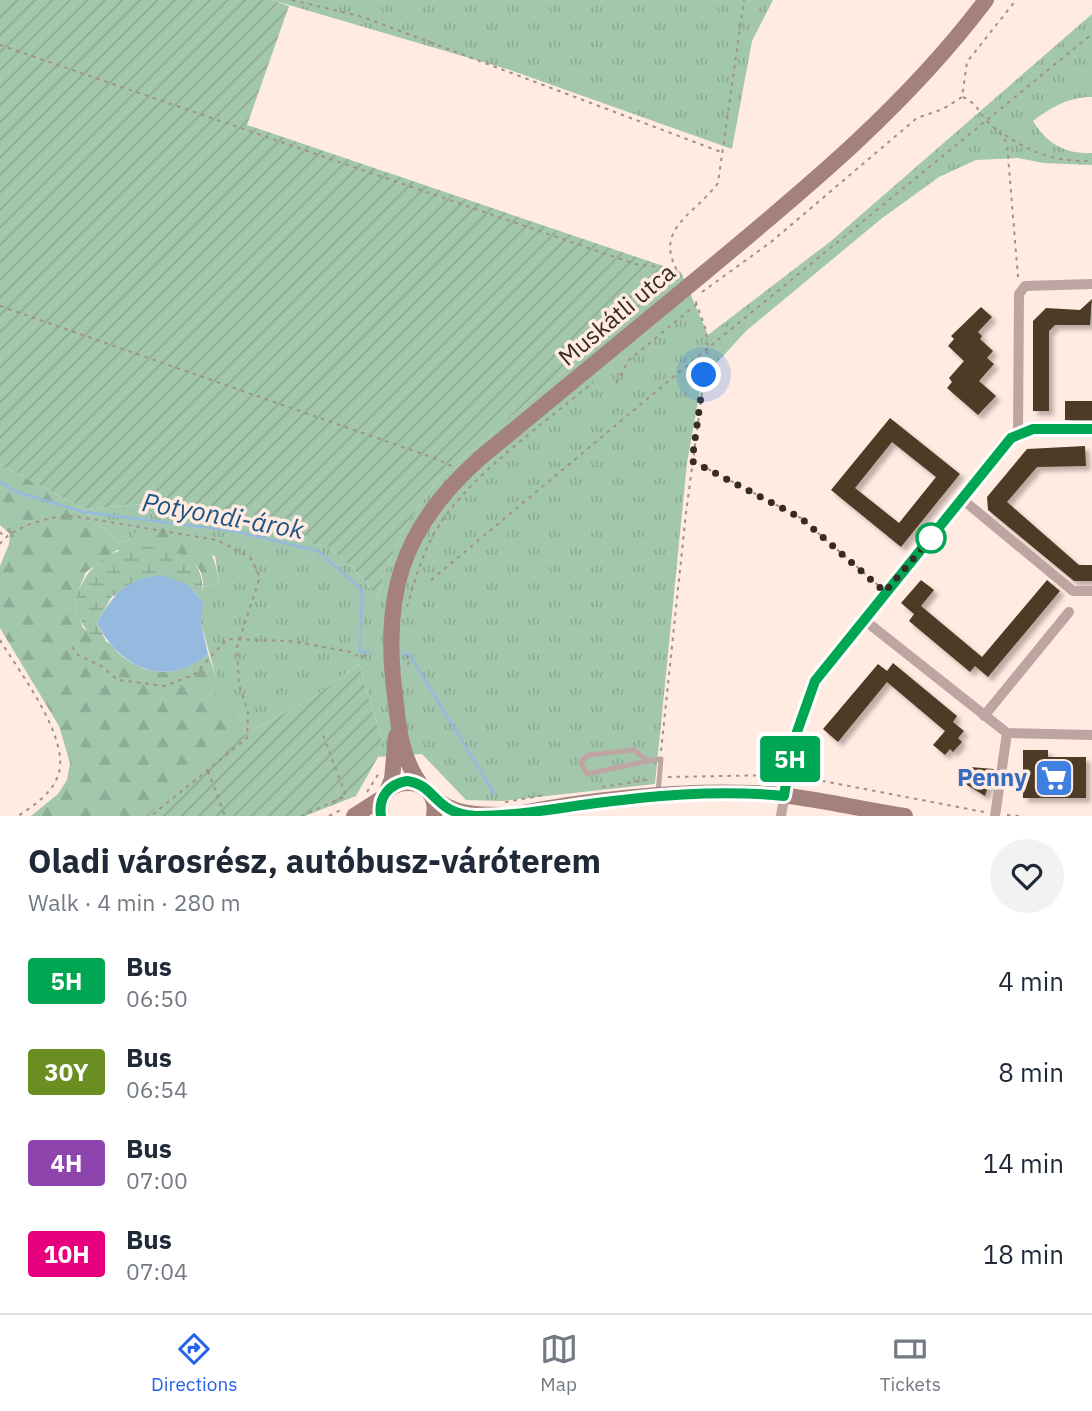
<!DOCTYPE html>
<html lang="en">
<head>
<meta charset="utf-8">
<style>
	:root { --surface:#fff; --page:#f2f2f3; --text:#1f2937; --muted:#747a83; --line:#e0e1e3; --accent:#2563eb }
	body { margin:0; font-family:"IBM Plex Sans",sans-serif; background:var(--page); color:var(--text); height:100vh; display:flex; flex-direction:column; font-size:26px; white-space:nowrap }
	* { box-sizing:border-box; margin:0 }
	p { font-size:23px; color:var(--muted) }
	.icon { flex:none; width:38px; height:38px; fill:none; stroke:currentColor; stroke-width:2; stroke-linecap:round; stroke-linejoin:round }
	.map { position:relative; height:816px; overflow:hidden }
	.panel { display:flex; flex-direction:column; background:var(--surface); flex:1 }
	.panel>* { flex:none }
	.badge { padding:0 14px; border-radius:5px; font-size:24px; line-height:46px }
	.you { position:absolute; width:35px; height:35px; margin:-18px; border:5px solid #fff; border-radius:50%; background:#1a73e8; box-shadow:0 0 0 10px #1a73e833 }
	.map>.badge { position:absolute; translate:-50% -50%; box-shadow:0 0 0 4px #fff }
	.round { display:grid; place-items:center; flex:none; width:74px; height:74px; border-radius:37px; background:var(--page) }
	.headline { display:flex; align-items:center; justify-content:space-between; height:119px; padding:0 28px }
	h1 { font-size:33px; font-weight:700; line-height:52px }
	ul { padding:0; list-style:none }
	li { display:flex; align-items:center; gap:21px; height:91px; padding:0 28px }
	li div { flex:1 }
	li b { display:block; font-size:26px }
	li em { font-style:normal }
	li .badge { min-width:77px; font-weight:700; text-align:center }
	.tabs { display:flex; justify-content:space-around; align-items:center; height:98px; border-top:2px solid var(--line); background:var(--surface); font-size:19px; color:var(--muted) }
	.tabs a { display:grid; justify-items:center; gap:4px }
	.tabs .selected { color:var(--accent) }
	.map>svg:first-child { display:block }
</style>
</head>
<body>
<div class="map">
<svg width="1092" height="816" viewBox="0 0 1092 816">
	<defs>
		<pattern id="grass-tufts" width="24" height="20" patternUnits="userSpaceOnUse" patternTransform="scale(1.75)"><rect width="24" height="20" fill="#a3c7ad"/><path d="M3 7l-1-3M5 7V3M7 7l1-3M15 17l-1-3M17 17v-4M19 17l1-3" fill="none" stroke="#8dab95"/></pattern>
		<pattern id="forest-firs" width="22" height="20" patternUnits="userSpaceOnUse" patternTransform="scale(1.75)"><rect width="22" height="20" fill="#a3c7ad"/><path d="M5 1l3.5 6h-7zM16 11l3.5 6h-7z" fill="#8dab95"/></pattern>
		<pattern id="wetland-marsh" width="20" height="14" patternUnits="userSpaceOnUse" patternTransform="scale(1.75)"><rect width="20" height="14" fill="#a3c7ad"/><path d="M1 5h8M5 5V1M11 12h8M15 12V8" fill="none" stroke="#8dab95"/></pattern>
		<pattern id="garden-furrows" width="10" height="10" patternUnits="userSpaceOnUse" patternTransform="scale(1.75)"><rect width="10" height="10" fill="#a3c7ad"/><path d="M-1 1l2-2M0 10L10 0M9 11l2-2" fill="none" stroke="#8dab95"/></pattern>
		<filter id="shadow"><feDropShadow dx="4.5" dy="4.5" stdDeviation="2" flood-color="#0004"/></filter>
	</defs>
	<rect width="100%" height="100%" fill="#ffebe1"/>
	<!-- grass -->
	<g fill="url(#grass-tufts)">
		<path d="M 272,0 L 773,0 L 752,41 L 732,149 L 510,70 Z"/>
		<path d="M 1092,14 L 1092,97 C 1068,97 1052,107 1033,121 C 1047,144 1065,154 1092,153 L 1092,165 L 1043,163 L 1018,158 L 976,160 L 939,177 L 881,219 L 746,331 L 702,379 L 687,463 L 655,784 L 502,801 L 466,800 L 422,754 L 378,757 L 382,741 L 359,664 L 312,698 L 245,734 L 244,720 L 216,693 L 216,677 L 201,623 L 203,587 L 219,582 L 215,556 L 131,539 L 118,543 L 84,509 L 144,504 L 175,514 L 267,526 L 287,537 L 329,548 L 354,569 L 378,598 L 386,568 L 405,527 L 438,479 L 681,272 L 708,335 L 831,241 Z"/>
	</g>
	<!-- forest -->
	<path fill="url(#forest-firs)" d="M 0,464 L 84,509 L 118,543 L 131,539 L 143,522 C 188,531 212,530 219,582 L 203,587 C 206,545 147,553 117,550 L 86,572 L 74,601 L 83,628 C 91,633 99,637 107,642 C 113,645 117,653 123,657 C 151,679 183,675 208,654 L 216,677 L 216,693 L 244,720 L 245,734 L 235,745 L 145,816 L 31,816 L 58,794 L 67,780 L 70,763 L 59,726 L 0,628 L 0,566 L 9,544 L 10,534 L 0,525 Z"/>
	<!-- wetland -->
	<path fill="url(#wetland-marsh)" d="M 137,544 C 181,555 205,549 203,602 L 188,585 L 112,596 L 97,623 L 106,641 C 84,636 80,620 74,601 C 89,565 100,556 137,544 Z"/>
	<!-- garden -->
	<g fill="url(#garden-furrows)">
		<path d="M 0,0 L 272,0 L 289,6 L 247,125 L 681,272 L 438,479 L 405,527 L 386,568 L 378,598 L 354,569 L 329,548 L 287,537 L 267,526 L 175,514 L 144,504 L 84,509 L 0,464 Z"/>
		<path d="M 359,664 L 382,741 L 378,757 L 356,796 L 305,816 L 145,816 L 245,734 L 312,698 Z"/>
	</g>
	<!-- water -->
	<path fill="#96badf" d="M 162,575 L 188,585 L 203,602 L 201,623 L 208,654 C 166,689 120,669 97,623 C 114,593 126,579 162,575 Z"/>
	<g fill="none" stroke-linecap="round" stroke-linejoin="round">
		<!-- stream -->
		<g stroke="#96badf" stroke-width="2.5">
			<path d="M 0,482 L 17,492 L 84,512 L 234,531 L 318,551 L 362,590 L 360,652 L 368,652"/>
			<path d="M 403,654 L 409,654 L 494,793"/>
		</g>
	</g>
	<!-- building -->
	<g fill="#4e3b27" fill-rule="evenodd" filter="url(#shadow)">
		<path d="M 1092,299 L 1090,325 L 1055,325 L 1049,331 L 1049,411 L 1033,411 L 1033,321 L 1046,308 L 1080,310 Z"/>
		<path d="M 981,307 L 992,317 L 978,332 L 982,336 L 980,339 L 993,351 L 987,358 L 994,364 L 979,381 L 996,396 L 978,415 L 947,388 L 952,382 L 949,378 L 964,361 L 948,346 L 954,339 L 951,336 Z"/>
		<rect x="1065" y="401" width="27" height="19"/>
		<path d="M 890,418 L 960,474 L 901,547 L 831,490 ZM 892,442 L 936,477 L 899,523 L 855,488 Z"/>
		<path d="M 1085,446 L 1086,466 L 1037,467 L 1007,502 L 1079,565 L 1092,565 L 1092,581 L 1074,581 L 988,510 L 987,497 L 1027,449 Z"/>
		<path d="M 921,580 L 934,590 L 921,606 L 982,657 L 1047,580 L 1060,591 L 988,677 L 975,666 L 970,672 L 909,621 L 914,614 L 901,603 Z"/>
		<path d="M 893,663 L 957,716 L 953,722 L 964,731 L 958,738 L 962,742 L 953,752 L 950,749 L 945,755 L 933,745 L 945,731 L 887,682 L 838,742 L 823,729 L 878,664 L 887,671 Z"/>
		<path d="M 1023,750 L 1048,750 L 1048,757 L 1086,757 L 1086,798 L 1023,798 Z"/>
		<path d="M 970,767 L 994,769 L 992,785 L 989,784 L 985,796 L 967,785 L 964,778 Z"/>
	</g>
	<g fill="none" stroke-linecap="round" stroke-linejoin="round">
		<!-- path -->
		<g stroke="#a29189" stroke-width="2" stroke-dasharray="3.5 5" stroke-linecap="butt">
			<path d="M 292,0 L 363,17 L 721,152"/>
			<path d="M 0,45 L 635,264 L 675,269"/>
			<path d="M 963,97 C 978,104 978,112 988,122 C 996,131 1002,132 1007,144 L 1018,277"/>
			<path d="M 1005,135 C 1033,154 1058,162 1092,161"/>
			<path d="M 681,277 C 650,229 693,217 718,183 L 744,0"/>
			<path d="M 702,292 L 771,242 L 917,118 L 943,109 L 962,97 L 967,62 L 1016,0"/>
			<path d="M 0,306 L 434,458 L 454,467"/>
			<path d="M 616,383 L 629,360 L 697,304"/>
			<path d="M 693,461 L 801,518 L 879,586"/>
			<path d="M 0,532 L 4,537"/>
			<path d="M 0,544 C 11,527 52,515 73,516 L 217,540 L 250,557 L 260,577 L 237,647 L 239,684 L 248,713 L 247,738 L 151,816"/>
			<path d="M 431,580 L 708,348 L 1092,34"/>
			<path d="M 407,607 C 414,583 421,558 433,536 C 461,481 544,424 593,382"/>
			<path d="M 0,640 C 19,672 74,742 57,778 C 50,795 33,806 18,816"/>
			<path d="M 72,647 L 78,655 L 101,666 L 118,680 L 165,686 L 195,674 L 227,639 L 290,641 L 351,652 L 361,658 L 368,653"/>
			<path d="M 406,655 L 410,661 L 406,667"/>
			<path d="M 661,751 L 686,513 L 708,348 L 706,330 L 694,297"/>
			<path d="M 208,771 L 225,816"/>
			<path d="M 797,776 L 984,812"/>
			<path d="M 668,777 L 778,775"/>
			<path d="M 602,787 L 652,779"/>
			<path d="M 367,792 L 379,773"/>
			<path d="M 505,802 L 545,795"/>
			<path d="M 1007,815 L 1020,816"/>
			<path d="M 301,816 L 346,796 L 323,735"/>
			<path d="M 329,816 L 343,809"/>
		</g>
		<!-- lane -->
		<path stroke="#bea5a1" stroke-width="5" d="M 648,761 L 587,774 L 581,762 L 588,755 L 634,750 L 648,761 L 661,759 L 658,793"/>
		<!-- street -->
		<g stroke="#bea5a1" stroke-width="10">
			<path d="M 1018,433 L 1019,294 L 1025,286 L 1092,284"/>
			<path d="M 962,499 L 1073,591 L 1092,591"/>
			<path d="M 863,619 L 1007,733 L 1092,735"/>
			<path d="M 984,716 L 1069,612"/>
			<path d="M 781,816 C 791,760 796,708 830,660 L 1011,438 L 1033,429 L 1092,429"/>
			<path d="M 995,816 L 1007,733"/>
		</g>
		<!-- secondary -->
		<g stroke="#a4817b" stroke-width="16">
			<path d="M 421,785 C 403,761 399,733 396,704 C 381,598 399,530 480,458 C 556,395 632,332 709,269 C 809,186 907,105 986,0"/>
			<path d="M 387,791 L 392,779 L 396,736"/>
			<path d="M 432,796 C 452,816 481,815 510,815"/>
			<path d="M 354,816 L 382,798"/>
			<path d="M 381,816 C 374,772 442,772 434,816"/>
			<path d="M 508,816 C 579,800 679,790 752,793 C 803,795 854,808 905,816"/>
		</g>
	</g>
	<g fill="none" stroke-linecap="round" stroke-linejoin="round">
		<!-- line casing -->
		<g stroke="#fff" stroke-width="16">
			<path id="line" d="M 381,816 C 378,797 389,784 407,781 C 437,785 433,814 476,816 C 511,816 547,810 582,805 C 649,796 716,789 784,796 L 792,746 L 815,681 L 1011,438 L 1033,429 L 1092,429"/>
		</g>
		<!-- line -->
		<use href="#line" stroke="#00a651" stroke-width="10"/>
		<!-- walk -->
		<path stroke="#372b25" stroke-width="7" stroke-dasharray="0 12.6" d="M 704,375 L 692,461 L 801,518 L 885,592 L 931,538"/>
	</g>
	<!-- icons -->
	<defs>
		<g id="supermarket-square" transform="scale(2.0125)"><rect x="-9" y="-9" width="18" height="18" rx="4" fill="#3f7fe0" stroke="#ffebe1"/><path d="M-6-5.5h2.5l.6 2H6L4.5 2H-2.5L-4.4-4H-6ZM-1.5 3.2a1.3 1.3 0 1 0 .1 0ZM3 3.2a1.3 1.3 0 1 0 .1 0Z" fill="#fff"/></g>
	</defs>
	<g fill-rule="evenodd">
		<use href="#supermarket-square" x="1054" y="778"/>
	</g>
	<!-- markers -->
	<circle fill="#fff" stroke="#00a651" stroke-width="3.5" cx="931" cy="538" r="14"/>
	<g text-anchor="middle" stroke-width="7" stroke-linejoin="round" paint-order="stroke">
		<!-- street labels -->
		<g font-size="24" fill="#372b25" stroke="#ffebe1">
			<text transform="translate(617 315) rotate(-40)" y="8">Muskátli utca</text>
		</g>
		<!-- shop labels -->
		<g font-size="24" font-weight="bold" fill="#366cbe" stroke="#ffebe1" text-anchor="end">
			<text x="1027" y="786">Penny</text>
		</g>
		<!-- water labels -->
		<g font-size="26" font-style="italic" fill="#1f5383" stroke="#ffebe1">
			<text transform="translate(223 516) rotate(10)" y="9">Potyondi-árok</text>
		</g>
	</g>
</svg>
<div class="you" style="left:704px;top:375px"></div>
<b class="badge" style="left:790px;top:759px;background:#00a651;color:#fff">5H</b>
</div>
<section class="panel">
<div class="headline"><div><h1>Oladi városrész, autóbusz-váróterem</h1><p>Walk · 4 min · 280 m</p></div><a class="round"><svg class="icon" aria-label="heart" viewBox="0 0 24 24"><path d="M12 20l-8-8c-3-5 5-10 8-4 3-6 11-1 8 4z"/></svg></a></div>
<ul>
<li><span class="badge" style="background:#00a651;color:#fff">5H</span><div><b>Bus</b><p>06:50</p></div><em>4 min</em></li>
<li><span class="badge" style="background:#6b8e23;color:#fff">30Y</span><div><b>Bus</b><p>06:54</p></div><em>8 min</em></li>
<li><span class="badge" style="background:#8e44ad;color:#fff">4H</span><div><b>Bus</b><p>07:00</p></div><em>14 min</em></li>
<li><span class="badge" style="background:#e6007e;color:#fff">10H</span><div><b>Bus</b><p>07:04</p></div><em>18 min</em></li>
</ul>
</section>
<nav class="tabs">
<a class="selected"><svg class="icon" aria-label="directions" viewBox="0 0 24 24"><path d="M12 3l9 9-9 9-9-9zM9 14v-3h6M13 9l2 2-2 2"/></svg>Directions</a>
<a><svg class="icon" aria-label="map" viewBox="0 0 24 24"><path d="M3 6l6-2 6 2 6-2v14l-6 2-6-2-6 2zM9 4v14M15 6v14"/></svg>Map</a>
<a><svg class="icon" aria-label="tickets" viewBox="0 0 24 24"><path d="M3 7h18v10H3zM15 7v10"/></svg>Tickets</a>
</nav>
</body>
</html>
